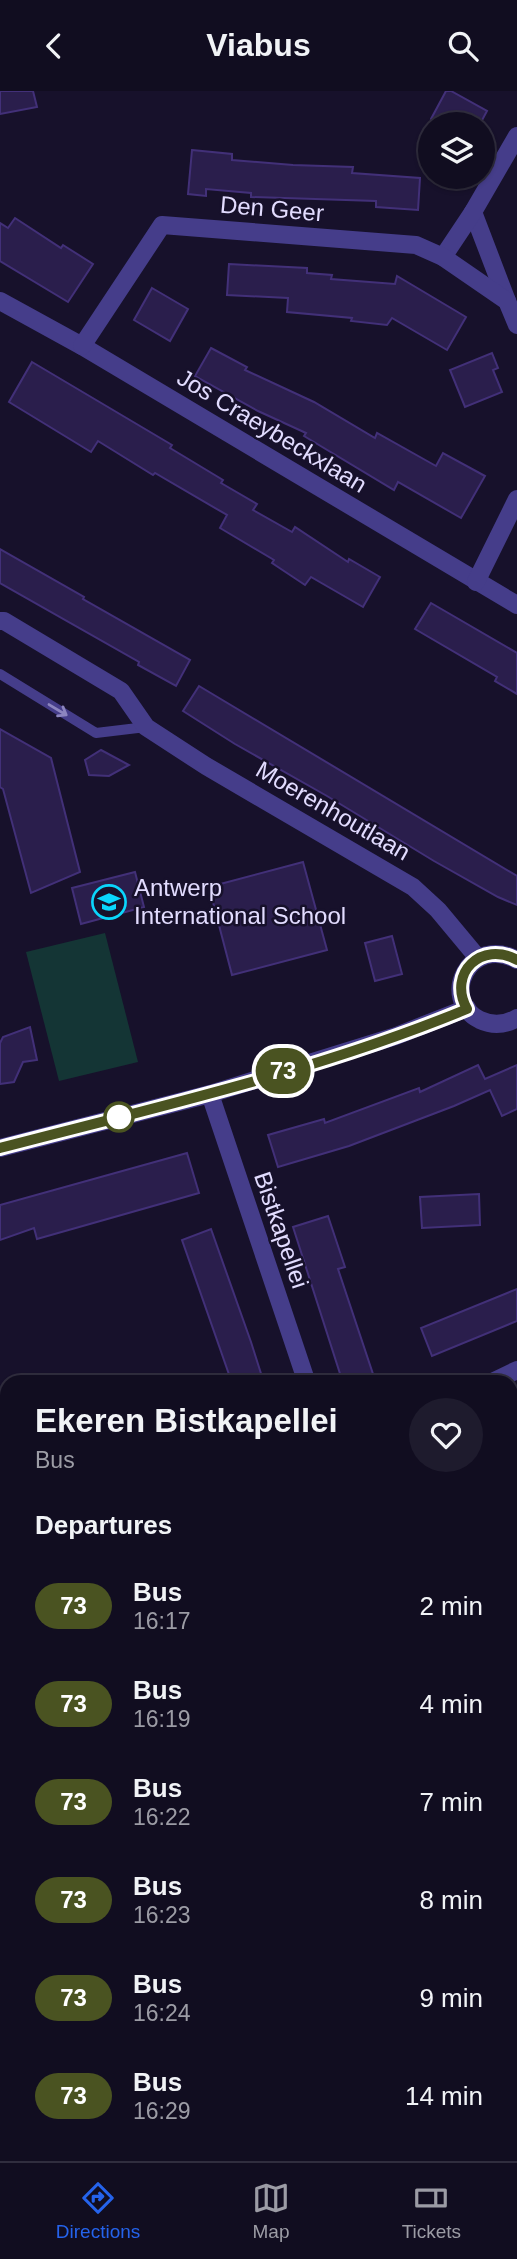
<!DOCTYPE html>
<html lang="en">
<head>
<meta charset="utf-8">
<style>
	:root { --surface:#110d20; --page:#1e1b2d; --text:#f1f3f6; --muted:#9c9ca5; --line:#302d3e; --accent:#2563eb }
	body { margin:0; font-family:Arial,sans-serif; background:var(--page); color:var(--text); height:100vh; display:flex; flex-direction:column; font-size:26px; white-space:nowrap }
	* { box-sizing:border-box; margin:0 }
	p { font-size:23px; color:var(--muted) }
	.icon { flex:none; width:38px; height:38px; fill:none; stroke:currentColor; stroke-width:2; stroke-linecap:round; stroke-linejoin:round }
	.map { position:relative; flex:1; overflow:hidden }
	.drawer { position:absolute; left:0px; top:1284px; width:518px; height:786px; display:flex; flex-direction:column; background:var(--surface); border-radius:21px 21px 0 0; box-shadow:0 2px 5px #0004,0 0 0 2px var(--line) }
	.drawer>* { flex:none }
	.badge { padding:0 14px; border-radius:23px; font-size:24px; line-height:46px }
	.fabs { position:absolute; left:418px; top:21px; display:grid; gap:14px }
	.fabs a { display:grid; place-items:center; width:77px; height:77px; border-radius:50%; background:var(--surface); box-shadow:0 2px 5px #0004,0 0 0 2px var(--line); font-size:35px }
	.map>.badge { position:absolute; translate:-50% -50%; box-shadow:0 0 0 4px #fff }
	h2 { padding:0 35px; font-size:26px; line-height:63px }
	.round { display:grid; place-items:center; flex:none; width:74px; height:74px; border-radius:37px; background:var(--page) }
	.overview { display:flex; align-items:center; justify-content:space-between; height:119px; padding:0 35px }
	h1 { font-size:33px; font-weight:700; line-height:52px }
	ul { padding:0; list-style:none }
	li { display:flex; align-items:center; gap:21px; height:98px; padding:0 35px }
	li div { flex:1 }
	li b { display:block; font-size:26px }
	li em { font-style:normal }
	li .badge { min-width:77px; font-weight:700; text-align:center }
	header { display:flex; justify-content:space-between; align-items:center; height:91px; padding:0 35px; background:var(--surface); font-size:32px; font-weight:700 }
	.dock { display:flex; justify-content:space-around; align-items:center; height:98px; border-top:2px solid var(--line); background:var(--surface); font-size:19px; color:var(--muted) }
	.dock a { display:grid; justify-items:center; gap:4px }
	.dock .current { color:var(--accent) }
	.map>svg:first-child { display:block }
</style>
</head>
<body>
<header><svg class="icon" aria-label="back" viewBox="0 0 24 24"><path d="M15 5l-7 7 7 7"/></svg>Viabus<svg class="icon" aria-label="search" viewBox="0 0 24 24"><circle cx="10" cy="10" r="6"/><path d="M15 15l6 6"/></svg></header>
<div class="map">
<svg width="517" height="2070" viewBox="0 0 517 2070">
	<rect width="100%" height="100%" fill="#17112b"/>
	<!-- green -->
	<path fill="#143535" d="M 105,842 L 138,971 L 59,990 L 26,861 Z"/>
	<!-- building -->
	<g fill="#2a1e4c" stroke="#423078" stroke-width="2">
		<path d="M 0,0 L 33,0 L 37,16 L 0,23 Z"/>
		<path d="M 446,0 L 451,0 L 487,20 L 480,33 L 439,33 L 431,28 Z"/>
		<path d="M 192,59 L 232,63 L 232,69 L 293,74 L 353,76 L 352,82 L 420,87 L 418,119 L 376,116 L 376,110 L 251,106 L 251,102 L 206,98 L 206,105 L 188,103 Z"/>
		<path d="M 15,127 L 61,157 L 63,154 L 93,173 L 68,211 L 0,170 L 0,132 L 8,137 Z"/>
		<path d="M 229,173 L 307,177 L 307,182 L 332,184 L 331,188 L 395,193 L 397,185 L 466,226 L 447,259 L 392,227 L 387,234 L 351,230 L 352,227 L 287,221 L 288,207 L 227,204 Z"/>
		<path d="M 152,197 L 188,218 L 170,250 L 134,229 Z"/>
		<path d="M 211,257 L 247,276 L 245,279 L 314,311 L 375,347 L 377,342 L 436,375 L 443,362 L 485,385 L 461,427 L 398,391 L 394,399 L 304,345 L 306,342 L 258,320 L 195,285 Z"/>
		<path d="M 492,262 L 498,277 L 493,279 L 502,301 L 465,316 L 450,279 Z"/>
		<path d="M 32,271 L 172,354 L 170,357 L 223,389 L 221,392 L 257,413 L 253,419 L 292,441 L 295,436 L 348,471 L 349,468 L 380,486 L 363,516 L 311,486 L 305,494 L 272,472 L 274,469 L 220,437 L 227,424 L 155,382 L 153,384 L 98,350 L 91,361 L 9,311 Z"/>
		<path d="M 0,458 L 84,506 L 83,508 L 190,569 L 176,595 L 138,574 L 139,571 L 0,492 Z"/>
		<path d="M 431,512 L 517,562 L 517,603 L 495,590 L 497,586 L 415,538 Z"/>
		<path d="M 199,595 L 517,785 L 517,814 L 498,806 L 434,770 L 327,705 L 235,653 L 183,620 Z"/>
		<path d="M 0,638 L 51,667 L 80,781 L 31,802 L 3,698 L 0,696 Z"/>
		<path d="M 101,659 L 129,674 L 109,685 L 89,684 L 85,669 Z"/>
		<path d="M 303,771 L 327,859 L 232,884 L 209,796 Z"/>
		<path d="M 135,781 L 144,816 L 81,833 L 72,797 Z"/>
		<path d="M 392,845 L 402,883 L 375,890 L 365,852 Z"/>
		<path d="M 30,936 L 37,969 L 23,971 L 14,991 L 0,993 L 0,952 L 3,946 Z"/>
		<path d="M 478,974 L 485,988 L 517,974 L 517,1018 L 502,1025 L 490,999 L 454,1015 L 349,1055 L 278,1076 L 268,1044 L 324,1028 L 325,1032 L 419,997 L 420,1001 Z"/>
		<path d="M 187,1062 L 199,1102 L 37,1148 L 34,1137 L 0,1149 L 0,1114 Z"/>
		<path d="M 479,1103 L 480,1134 L 422,1137 L 420,1106 Z"/>
		<path d="M 328,1125 L 345,1176 L 338,1178 L 376,1292 L 343,1292 L 293,1136 Z"/>
		<path d="M 211,1138 L 251,1251 L 264,1292 L 232,1292 L 182,1149 Z"/>
		<path d="M 517,1198 L 517,1230 L 432,1265 L 421,1237 Z"/>
	</g>
	<g fill="none" stroke-linecap="round" stroke-linejoin="round">
		<!-- service -->
		<path stroke="#453d8a" stroke-width="10" d="M 0,583 L 96,642 L 146,636"/>
		<!-- minor -->
		<g stroke="#453d8a" stroke-width="18">
			<path d="M 473,121 L 507,210"/>
			<path d="M 443,166 L 473,121 L 517,45"/>
			<path d="M 0,210 L 82,255 L 517,514"/>
			<path d="M 82,255 L 162,134 L 416,154 L 443,166 L 507,210 L 517,234"/>
			<path d="M 476,491 L 517,408"/>
			<path d="M 0,530 L 4,530 L 121,600 L 146,636 L 206,675 L 413,796 L 438,819 L 478,867"/>
			<path d="M 210,1003 L 307,1292"/>
			<path d="M 490,1292 L 517,1279"/>
			<path d="M 0,1505 L 7,1502"/>
			<path d="M 511,1624 L 517,1626"/>
			<path d="M 511,1879 L 517,1862"/>
			<path d="M 0,1963 L 7,1982"/>
			<path d="M 25,2063 L 26,2070"/>
			<path d="M 442,2070 L 444,2063"/>
		</g>
		<!-- tertiary -->
		<g stroke="#453d8a" stroke-width="18">
			<path d="M 517,869 C 470,843 438,908 480,929 C 493,935 505,934 517,927"/>
			<path d="M 0,1057 L 210,1003 L 396,945 L 467,917"/>
		</g>
	</g>
	<!-- one-way arrows -->
	<defs><path id="oneway-shaft" d="M-6 0H5M1.5-3L5.5 0L1.5 3" fill="none" stroke-width="1.6" stroke-linecap="round" stroke-linejoin="round" transform="scale(1.75)"/></defs>
	<use stroke="#8c85bf" href="#oneway-shaft" transform="translate(58 619) rotate(31)"/>
	<g fill="none" stroke-linecap="round" stroke-linejoin="round">
		<!-- line casing -->
		<g stroke="#fff" stroke-width="16">
			<path id="line" d="M 0,1057 C 157,1016 317,980 467,918 C 447,882 482,849 517,869"/>
		</g>
		<!-- line -->
		<use href="#line" stroke="#4a5321" stroke-width="10"/>
	</g>
	<!-- icons -->
	<defs>
		<g id="school-ring" transform="scale(1.75)"><circle r="9.5" fill="#17112b" stroke="#0ad6fc" stroke-width="1.5"/><path d="M0-5L7-2L0 1L-7-2ZM-4 1L0 2.5L4 1V4Q0 6-4 4Z" fill="#0ad6fc"/></g>
	</defs>
	<g fill-rule="evenodd">
		<use href="#school-ring" x="109" y="811"/>
	</g>
	<!-- markers -->
	<circle fill="#fff" stroke="#4a5321" stroke-width="3.5" cx="119" cy="1026" r="14"/>
	<g text-anchor="middle" stroke-width="5" stroke-linejoin="round" paint-order="stroke">
		<!-- street labels -->
		<g font-size="24" fill="#e2dcff" stroke="#17112b">
			<text transform="translate(272 118) rotate(5)" y="8">Den Geer</text>
			<text transform="translate(272 340) rotate(31)" y="8">Jos Craeybeckxlaan</text>
			<text transform="translate(333 720) rotate(30)" y="8">Moerenhoutlaan</text>
			<text transform="translate(281 1139) rotate(71)" y="8">Bistkapellei</text>
		</g>
		<!-- poi labels -->
		<g font-size="24" fill="#e2dcff" stroke="#17112b" text-anchor="start">
			<text x="134" y="805">Antwerp<tspan x="134" dy="28">International School</tspan></text>
		</g>
	</g>
</svg>
<div class="fabs">
<a><svg class="icon" aria-label="layers" viewBox="0 0 24 24"><path d="M12 4l9 5-9 5-9-5zM3 14l9 5 9-5"/></svg></a>
</div>
<b class="badge" style="left:283px;top:980px;background:#4a5321;color:#fff">73</b>
<section class="drawer">
<div class="overview"><div><h1>Ekeren Bistkapellei</h1><p>Bus</p></div><a class="round"><svg class="icon" aria-label="heart" viewBox="0 0 24 24"><path d="M12 20l-8-8c-3-5 5-10 8-4 3-6 11-1 8 4z"/></svg></a></div>
<h2>Departures</h2>
<ul>
<li><span class="badge" style="background:#4a5321;color:#fff">73</span><div><b>Bus</b><p>16:17</p></div><em>2 min</em></li>
<li><span class="badge" style="background:#4a5321;color:#fff">73</span><div><b>Bus</b><p>16:19</p></div><em>4 min</em></li>
<li><span class="badge" style="background:#4a5321;color:#fff">73</span><div><b>Bus</b><p>16:22</p></div><em>7 min</em></li>
<li><span class="badge" style="background:#4a5321;color:#fff">73</span><div><b>Bus</b><p>16:23</p></div><em>8 min</em></li>
<li><span class="badge" style="background:#4a5321;color:#fff">73</span><div><b>Bus</b><p>16:24</p></div><em>9 min</em></li>
<li><span class="badge" style="background:#4a5321;color:#fff">73</span><div><b>Bus</b><p>16:29</p></div><em>14 min</em></li>
</ul>
</section>
</div>
<nav class="dock">
<a class="current"><svg class="icon" aria-label="directions" viewBox="0 0 24 24"><path d="M12 3l9 9-9 9-9-9zM9 14v-3h6M13 9l2 2-2 2"/></svg>Directions</a>
<a><svg class="icon" aria-label="map" viewBox="0 0 24 24"><path d="M3 6l6-2 6 2 6-2v14l-6 2-6-2-6 2zM9 4v14M15 6v14"/></svg>Map</a>
<a><svg class="icon" aria-label="tickets" viewBox="0 0 24 24"><path d="M3 7h18v10H3zM15 7v10"/></svg>Tickets</a>
</nav>
</body>
</html>
